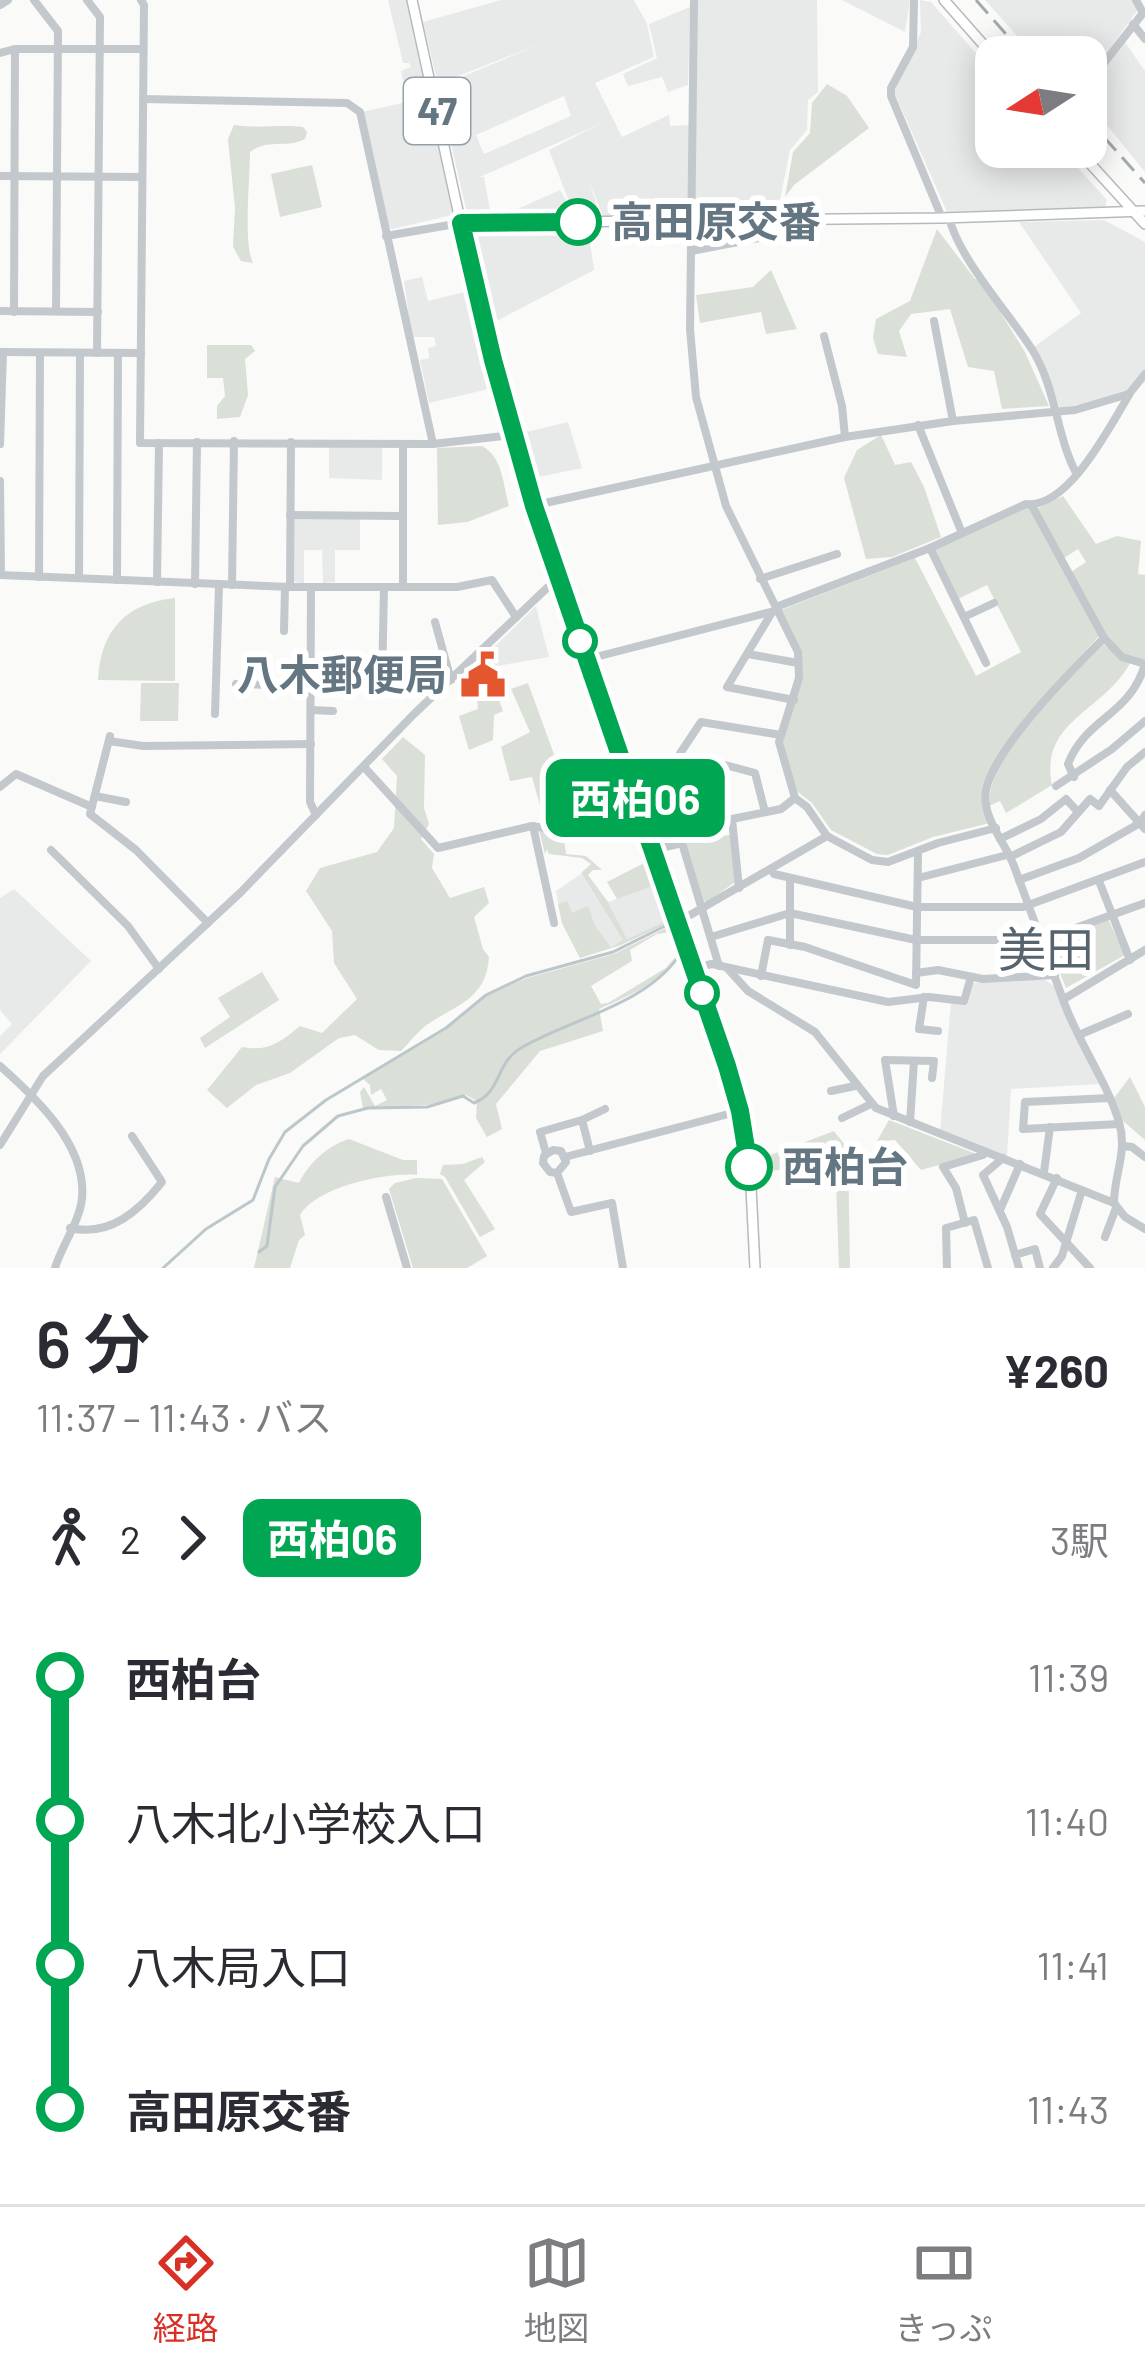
<!DOCTYPE html>
<html lang="ja">
<head>
<meta charset="utf-8">
<style>
	:root { --surface:#fff; --page:#f2f2f3; --text:#2b2b33; --muted:#7c7c81; --line:#e1e1e2; --accent:#d93025 }
	body { margin:0; font-family:Barlow,"Noto Sans JP",sans-serif; background:var(--page); color:var(--text); height:100vh; display:flex; flex-direction:column; font-size:45px; white-space:nowrap }
	* { box-sizing:border-box; margin:0 }
	p { font-size:39px; color:var(--muted) }
	.icon { flex:none; width:66px; height:66px; fill:none; stroke:currentColor; stroke-width:2; stroke-linecap:round; stroke-linejoin:round }
	.map { position:relative; height:1268px; overflow:hidden }
	.side { display:flex; flex-direction:column; background:var(--surface); flex:1 }
	.side>* { flex:none }
	.badge { padding:0 24px; border-radius:18px; font-size:42px; line-height:78px }
	.needle { width:78px; rotate:258deg }
	.tools { position:absolute; left:975px; top:36px; display:grid; gap:24px }
	.tools a { display:grid; place-items:center; width:132px; height:132px; border-radius:24px; background:var(--surface); box-shadow:0 6px 30px #0003; font-size:60px }
	.map>.badge { position:absolute; translate:-50% -50%; box-shadow:0 0 0 6px #fff }
	.legs { display:flex; align-items:center; gap:18px; height:132px; padding:0 36px; font-size:39px }
	.legs p { margin-inline-start:auto }
	.head { display:flex; align-items:center; justify-content:space-between; height:204px; padding:0 36px }
	h1 { font-size:66px; font-weight:600; line-height:90px }
	ul { padding:0 36px; list-style:none }
	li { display:flex; align-items:center; gap:42px; height:144px; font-size:45px }
	li i { display:grid; place-items:center; width:18px; height:100%; margin:0 15px; background:currentColor }
	li i::after { content:''; width:30px; height:30px; margin:-15px; border:9px solid; border-radius:50%; background:var(--surface) }
	li p { margin-inline-start:auto }
	li:first-child i { background:linear-gradient(#0000 50%,currentColor 0) }
	li:last-child i { background:linear-gradient(currentColor 50%,#0000 0) }
	.dock { display:flex; justify-content:space-around; align-items:center; height:168px; border-top:3px solid var(--line); background:var(--surface); font-size:33px; color:var(--muted) }
	.dock a { display:grid; justify-items:center; gap:6px }
	.dock .current { color:var(--accent) }
	.map>svg:first-child { display:block }
</style>
</head>
<body>
<div class="map">
<svg width="1145" height="1268" viewBox="0 0 1145 1268">
	<rect width="100%" height="100%" fill="#fafaf8"/>
	<!-- built -->
	<g fill="#e8e9e9" fill-rule="evenodd">
		<path d="M 388,0 L 406,0 L 453,215 L 392,229 L 388,226 L 362,112 L 407,102 L 401,71 L 411,67 L 409,63 L 403,63 Z"/>
		<path d="M 501,0 L 634,0 L 647,24 L 654,57 L 595,83 L 622,137 L 669,115 L 670,126 L 689,125 L 688,211 L 603,216 L 589,181 L 600,215 L 504,218 L 504,215 L 560,190 L 574,214 L 549,150 L 600,124 L 480,177 L 484,177 L 491,216 L 466,209 L 438,87 L 540,44 L 438,84 L 423,22 ZM 564,96 L 571,116 L 484,154 L 476,135 Z"/>
		<path d="M 697,0 L 817,0 L 818,92 L 808,100 L 807,130 L 790,150 L 780,200 L 695,213 Z"/>
		<path d="M 842,0 L 910,0 L 905,32 Z"/>
		<path d="M 920,0 L 931,2 L 996,76 L 996,147 L 1059,147 L 1107,200 L 1105,208 L 947,212 L 894,92 L 921,32 Z"/>
		<path d="M 985,0 L 1133,0 L 1139,8 L 1086,82 L 1086,57 L 1036,57 Z"/>
		<path d="M 690,7 L 688,85 L 668,92 L 662,77 L 628,86 L 623,74 L 657,58 L 649,24 Z"/>
		<path d="M 1124,41 L 1145,71 L 1145,172 L 1086,99 L 1086,90 Z"/>
		<path d="M 1104,220 L 1145,242 L 1145,371 L 1127,391 L 1107,400 L 1060,408 L 1034,347 L 1081,313 L 1019,222 Z"/>
		<path d="M 588,229 L 594,270 L 491,324 L 471,239 L 476,232 Z"/>
		<path d="M 422,277 L 428,301 L 472,290 L 497,387 L 429,403 L 420,360 L 429,358 L 428,348 L 436,346 L 434,337 L 412,337 L 404,281 Z"/>
		<path d="M 568,422 L 582,468 L 534,478 L 522,433 Z"/>
		<path d="M 329,447 L 382,448 L 382,480 L 329,478 Z"/>
		<path d="M 294,516 L 360,518 L 360,550 L 335,550 L 335,582 L 323,583 L 322,550 L 304,550 L 304,584 L 292,581 Z"/>
		<path d="M 536,606 L 549,657 L 491,667 L 487,654 Z"/>
		<path d="M 667,767 L 680,807 L 646,816 L 633,777 Z"/>
		<path d="M 581,874 L 624,941 L 580,958 L 562,923 L 556,891 Z"/>
		<path d="M 656,885 L 668,920 L 627,939 L 608,902 Z"/>
		<path d="M 14,889 L 91,961 L 0,1054 L 0,1036 L 12,1024 L 0,1010 L 0,898 Z"/>
		<path d="M 1044,979 L 1055,987 L 1100,1084 L 1011,1089 L 1007,1157 L 940,1132 L 951,1002 L 967,1004 L 973,983 Z"/>
	</g>
	<!-- green -->
	<g fill="#dadfd7">
		<path d="M 827,84 L 847,96 L 869,128 L 794,185 L 785,197 L 793,152 L 810,133 L 812,103 Z"/>
		<path d="M 234,125 C 258,129 279,124 303,127 L 307,132 L 305,139 C 286,149 268,138 250,152 C 250,181 243,242 253,263 L 241,261 L 233,247 L 235,208 L 228,139 Z"/>
		<path d="M 312,165 L 322,207 L 280,217 L 271,174 Z"/>
		<path d="M 937,229 L 975,279 L 980,279 L 1025,352 L 1049,406 L 1002,409 L 994,371 L 968,367 L 950,309 L 911,314 L 899,331 L 907,357 L 878,354 L 873,338 L 876,319 L 910,301 Z"/>
		<path d="M 771,270 L 797,329 L 766,334 L 761,312 L 700,323 L 696,295 L 753,287 Z"/>
		<path d="M 207,345 L 251,345 L 255,351 L 245,359 L 248,395 L 240,417 L 217,419 L 217,406 L 225,396 L 223,378 L 207,378 Z"/>
		<path d="M 881,435 L 895,465 L 911,462 L 924,487 L 941,537 L 892,557 L 866,559 L 844,478 L 857,450 Z"/>
		<path d="M 482,446 C 503,457 503,485 509,506 L 467,522 L 438,525 L 437,448 Z"/>
		<path d="M 1063,496 L 1096,544 L 1117,536 L 1141,541 L 1138,574 L 1145,575 L 1145,660 L 1123,655 L 1108,640 L 1071,572 L 1086,562 L 1078,549 L 1064,558 L 1037,509 Z"/>
		<path d="M 1028,506 L 1100,635 L 1057,682 L 984,786 L 990,823 L 933,837 L 888,855 L 877,854 L 831,830 L 812,803 L 794,789 L 783,742 L 802,678 L 801,650 L 781,610 L 915,558 L 976,676 L 1021,652 L 987,585 L 958,599 L 932,549 Z"/>
		<path d="M 175,598 L 175,681 L 98,680 C 100,631 126,603 175,598 Z"/>
		<path d="M 1103,644 L 1130,663 C 1105,711 1039,720 1052,785 L 1006,813 L 1000,801 L 989,806 C 988,752 1065,681 1103,644 Z"/>
		<path d="M 141,683 L 179,683 L 178,721 L 140,721 Z"/>
		<path d="M 528,683 L 559,768 L 542,774 L 548,807 L 541,809 L 532,777 L 510,781 L 501,747 L 530,732 L 511,689 Z"/>
		<path d="M 495,689 L 503,711 L 494,715 L 493,740 L 469,750 L 459,716 L 478,709 L 477,697 Z"/>
		<path d="M 403,737 L 425,755 L 424,808 L 429,824 L 421,839 L 434,854 L 432,868 L 450,898 L 484,887 L 489,903 L 474,917 L 483,949 L 489,957 C 486,999 458,1004 428,1024 C 418,1031 410,1042 401,1051 L 379,1050 L 355,1035 L 339,1038 L 290,1073 L 256,1085 L 227,1108 L 207,1090 L 242,1047 C 268,1052 281,1042 300,1026 L 322,1033 L 357,999 L 334,963 L 332,931 L 306,891 L 320,868 L 377,852 L 394,828 L 397,776 L 382,759 Z"/>
		<path d="M 539,830 L 563,833 L 566,854 L 586,856 L 602,870 L 593,870 L 588,875 L 608,902 L 627,939 L 668,920 L 666,924 L 621,945 L 580,958 L 562,923 L 558,904 L 567,901 L 572,913 L 588,906 L 595,926 L 611,947 L 623,940 L 581,873 L 591,864 L 582,858 L 549,854 L 547,849 L 545,854 Z"/>
		<path d="M 730,835 L 735,882 L 707,902 L 703,900 L 685,840 Z"/>
		<path d="M 648,861 L 656,885 L 617,899 L 607,882 Z"/>
		<path d="M 1108,919 L 1125,955 L 1066,988 L 1047,941 Z"/>
		<path d="M 670,926 L 670,932 L 657,934 L 630,950 L 632,961 L 591,986 L 601,1004 L 608,1003 L 666,968 L 676,956 C 662,983 626,997 599,1009 L 603,1031 L 540,1051 L 496,1104 L 502,1129 L 487,1137 L 476,1118 L 477,1101 L 466,1095 L 427,1105 L 363,1108 L 360,1092 L 364,1087 L 375,1106 L 387,1100 L 381,1089 L 371,1095 L 370,1085 L 363,1079 L 444,1031 L 487,995 L 527,978 L 614,954 Z"/>
		<path d="M 262,972 L 279,1000 L 205,1048 L 200,1038 L 230,1017 L 218,998 Z"/>
		<path d="M 1130,1077 L 1145,1107 L 1145,1140 L 1123,1121 L 1114,1098 Z"/>
		<path d="M 889,1120 L 974,1153 L 974,1155 L 921,1170 L 895,1140 L 877,1141 Z"/>
		<path d="M 834,1131 L 848,1149 L 850,1268 L 839,1268 L 835,1151 L 808,1152 L 808,1169 L 756,1171 L 755,1161 Z"/>
		<path d="M 349,1139 L 403,1160 L 417,1160 L 417,1175 C 387,1172 316,1187 300,1215 L 305,1235 L 299,1240 L 290,1268 L 254,1268 L 275,1177 L 299,1183 C 309,1163 327,1146 349,1139 Z"/>
		<path d="M 482,1157 L 485,1162 L 464,1180 L 495,1229 L 480,1237 L 445,1177 L 440,1174 L 443,1165 L 463,1164 Z"/>
		<path d="M 416,1178 L 442,1179 L 487,1256 L 467,1268 L 413,1268 L 389,1189 L 395,1183 Z"/>
	</g>
	<g fill="none" stroke-linecap="round" stroke-linejoin="round">
		<!-- stream -->
		<g stroke="#bbc7cb" stroke-width="3">
			<path d="M 663,850 L 668,865"/>
			<path d="M 259,1252 L 267,1246 L 275,1187 L 303,1146 L 338,1116 L 368,1108 L 427,1107 L 463,1096 L 474,1103 C 502,1092 495,1063 521,1048 C 570,1019 645,1005 678,957"/>
			<path d="M 163,1268 L 206,1229 L 253,1200 L 269,1159 L 285,1132 L 326,1100 L 446,1028 L 486,995 L 526,976 L 613,952 L 669,924"/>
		</g>
		<!-- major casing -->
		<g stroke="#b5babe" stroke-width="12">
			<g id="major">
				<path d="M 412,0 L 472,275 L 513,435 L 736,1094 L 750,1167 L 755,1268"/>
				<path d="M 944,0 L 996,59"/>
				<path d="M 1075,147 L 1145,224"/>
				<path d="M 461,223 L 942,218 L 1145,211"/>
			</g>
		</g>
		<!-- minor -->
		<g stroke="#c3c8cc" stroke-width="8">
			<path d="M 34,0 L 58,31 L 56,311"/>
			<path d="M 87,0 L 100,17 L 97,353"/>
			<path d="M 141,0 L 144,5 L 140,443 L 433,444 L 513,435"/>
			<path d="M 694,0 L 690,329 L 696,397 L 726,506 L 798,652 L 799,678 L 779,742 L 795,798 L 807,807 L 827,836 L 872,860 L 888,862 L 938,843 L 996,828"/>
			<path d="M 914,0 L 913,47 L 891,88 L 891,96 L 942,218"/>
			<path d="M 0,5 L 8,0"/>
			<path d="M 1133,24 L 1145,39"/>
			<path d="M 0,53 L 15,49 L 143,49"/>
			<path d="M 1086,86 L 1143,13 L 1136,0"/>
			<path d="M 143,99 L 347,103 L 360,112 L 433,444"/>
			<path d="M 0,176 L 142,177"/>
			<path d="M 949,217 C 958,258 1010,314 1033,351 C 1056,389 1056,434 1076,473"/>
			<path d="M 386,236 L 461,223"/>
			<path d="M 691,251 L 759,238 L 767,219"/>
			<path d="M 0,311 L 98,312"/>
			<path d="M 14,312 L 15,49"/>
			<path d="M 934,321 L 953,421"/>
			<path d="M 824,336 L 842,406 L 845,437"/>
			<path d="M 0,352 L 141,353"/>
			<path d="M 918,425 L 962,533"/>
			<path d="M 0,444 L 3,352"/>
			<path d="M 0,481 L 1,575"/>
			<path d="M 536,505 L 845,437 L 953,421 L 1075,410 L 1129,394 L 1145,374"/>
			<path d="M 1032,506 L 1104,638 C 1072,670 995,747 986,790 C 981,817 1005,842 1014,866 C 1031,912 1048,958 1065,1005 C 1080,1045 1106,1080 1119,1122 C 1128,1152 1114,1174 1114,1203 L 1125,1217 L 1145,1229"/>
			<path d="M 290,515 L 402,516"/>
			<path d="M 930,548 L 986,663"/>
			<path d="M 0,575 L 290,587 L 457,587 L 492,580 L 516,617"/>
			<path d="M 39,577 L 40,353"/>
			<path d="M 79,578 L 80,353"/>
			<path d="M 760,579 L 837,554"/>
			<path d="M 117,580 L 118,353"/>
			<path d="M 157,582 L 159,443"/>
			<path d="M 195,584 L 197,442"/>
			<path d="M 232,585 L 234,441"/>
			<path d="M 290,587 L 291,442"/>
			<path d="M 311,587 L 310,802 L 316,815"/>
			<path d="M 403,587 L 403,444"/>
			<path d="M 776,607 L 930,548 L 1026,504 C 1068,509 1109,428 1129,395"/>
			<path d="M 771,614 L 727,687 L 794,700"/>
			<path d="M 964,617 L 994,603"/>
			<path d="M 435,622 L 451,680"/>
			<path d="M 284,631 L 285,587"/>
			<path d="M 1104,638 L 1122,657 L 1145,664"/>
			<path d="M 748,654 L 798,663"/>
			<path d="M 588,659 L 778,610"/>
			<path d="M 236,684 L 311,686"/>
			<path d="M 311,684 L 382,686 L 434,694"/>
			<path d="M 382,686 L 384,587"/>
			<path d="M 311,710 L 333,711"/>
			<path d="M 215,714 L 219,585"/>
			<path d="M 110,736 L 90,814 L 136,850 L 208,923"/>
			<path d="M 109,741 L 143,746 L 311,744"/>
			<path d="M 365,768 L 438,848 L 532,826 L 593,836 L 646,829"/>
			<path d="M 1074,777 L 1068,764 C 1086,717 1130,716 1145,664"/>
			<path d="M 1056,786 L 1112,749 L 1145,721"/>
			<path d="M 0,787 L 16,774 L 92,807"/>
			<path d="M 1110,790 L 1145,829"/>
			<path d="M 95,796 L 126,802"/>
			<path d="M 685,810 L 671,767 L 701,722 L 781,735"/>
			<path d="M 643,822 L 692,808 L 725,765 L 755,773 L 765,812"/>
			<path d="M 533,826 L 554,923"/>
			<path d="M 1000,839 L 1041,819 L 1066,799 L 1078,812"/>
			<path d="M 51,850 L 128,926 L 159,969"/>
			<path d="M 653,850 L 682,843 L 719,966"/>
			<path d="M 1010,857 L 1061,832 L 1090,799 L 1099,806 L 1127,767 L 1145,752"/>
			<path d="M 771,869 L 774,874 L 917,907 L 1023,907 L 1145,862"/>
			<path d="M 790,878 L 790,945"/>
			<path d="M 918,878 L 1007,855"/>
			<path d="M 1019,880 L 1079,858 L 1140,823 L 1145,815"/>
			<path d="M 1099,881 L 1130,960"/>
			<path d="M 739,888 L 732,819 L 781,809 L 795,798"/>
			<path d="M 678,922 L 827,836"/>
			<path d="M 711,937 L 790,913 L 916,940 L 1042,940 L 1145,903"/>
			<path d="M 693,968 L 712,964 L 888,1002 L 929,997 L 964,1001 L 971,977"/>
			<path d="M 728,969 L 748,991 L 815,1032 L 876,1108 L 1114,1203"/>
			<path d="M 916,973 L 938,970 L 983,979 L 1055,975"/>
			<path d="M 761,976 L 768,940 L 805,947 L 916,985 L 918,852"/>
			<path d="M 924,997 L 919,1029 L 938,1031"/>
			<path d="M 1064,999 L 1145,950"/>
			<path d="M 1079,1035 L 1128,1014"/>
			<path d="M 0,1066 C 35,1097 87,1145 82,1198 C 80,1221 62,1245 55,1268"/>
			<path d="M 831,1091 L 855,1086"/>
			<path d="M 1110,1098 L 1025,1102 L 1023,1129 L 1119,1124"/>
			<path d="M 894,1116 L 885,1060 L 934,1061 L 932,1078"/>
			<path d="M 842,1118 L 871,1104"/>
			<path d="M 582,1120 L 605,1109"/>
			<path d="M 910,1122 L 914,1061"/>
			<path d="M 0,1145 L 43,1076 L 240,893 L 414,714 L 548,587 L 560,581"/>
			<path d="M 1123,1146 L 1132,1147 L 1145,1157"/>
			<path d="M 546,1153 L 540,1132 L 582,1120 L 590,1151"/>
			<path d="M 565,1157 L 740,1111"/>
			<path d="M 1003,1158 L 983,1175 L 1007,1227 L 1019,1268"/>
			<path d="M 1044,1172 L 1050,1127"/>
			<path d="M 557,1173 L 566,1162 L 561,1151 L 553,1150 L 544,1156 L 543,1163 L 550,1172 L 557,1173 L 571,1212 L 612,1203 L 623,1268"/>
			<path d="M 1057,1178 L 1040,1214 L 1090,1268"/>
			<path d="M 386,1197 L 407,1268"/>
			<path d="M 1000,1210 L 1020,1164"/>
			<path d="M 965,1223 L 956,1188 L 943,1167 L 983,1155 L 983,1151"/>
			<path d="M 70,1228 C 110,1237 139,1211 162,1182 L 132,1136"/>
			<path d="M 1105,1237 L 1116,1208"/>
			<path d="M 1015,1255 L 1035,1249 L 1040,1268"/>
			<path d="M 947,1268 L 946,1228 L 974,1220 L 988,1268"/>
			<path d="M 1053,1268 L 1062,1256 L 1082,1190"/>
		</g>
		<!-- major -->
		<use href="#major" stroke="#fff" stroke-width="9"/>
		<!-- rail -->
		<g stroke="#a2aab0" stroke-width="3" stroke-dasharray="18 9" stroke-linecap="butt">
			<path d="M 976,0 L 1026,57"/>
			<path d="M 1086,117 L 1145,183"/>
		</g>
	</g>
	<g fill="none" stroke-linecap="round" stroke-linejoin="round">
		<!-- line-1 casing -->
		<g stroke="#fff" stroke-width="27">
			<path id="line-1" d="M 578,222 L 461,223 L 493,360 L 534,506 L 727,1066 L 740,1111 L 749,1167"/>
		</g>
		<!-- line-1 -->
		<use href="#line-1" stroke="#00a651" stroke-width="18"/>
	</g>
	<!-- icons -->
	<defs>
		<g id="civic-bare" transform="scale(3.6)"><path d="M-.6-6.5H3V-4.5H.6V-3L4-1V1h2V6H-6V1h2V-1L-.6-3ZM-1.2 2.5V6h2.4V2.5Z" fill="#e4572e" stroke="#fff" stroke-width="2.5" paint-order="stroke"/></g>
	</defs>
	<g fill-rule="evenodd">
		<use href="#civic-bare" x="483" y="675"/>
	</g>
	<!-- markers -->
	<g fill="#fff" stroke="#00a651" stroke-width="6">
		<circle cx="578" cy="222" r="21"/>
		<circle cx="580" cy="641" r="15"/>
		<circle cx="702" cy="993" r="15"/>
		<circle cx="749" cy="1167" r="21"/>
	</g>
	<g text-anchor="middle" stroke-width="12" stroke-linejoin="round" paint-order="stroke">
		<!-- shield labels -->
		<rect fill="#fff" stroke="#939fa8" stroke-width="3" x="404" y="78" width="66" height="66" rx="9"/>
		<g font-size="39" font-weight="bold" fill="#657683">
			<text x="437" y="125">47</text>
		</g>
		<!-- stop labels -->
		<g font-size="42" font-weight="bold" fill="#657683" stroke="#fff" text-anchor="start">
			<text x="611" y="237">高田原交番</text>
			<text x="782" y="1182">西柏台</text>
		</g>
		<!-- poi labels -->
		<g font-size="42" font-weight="bold" fill="#657683" stroke="#fff" text-anchor="end">
			<text x="447" y="690">八木郵便局</text>
		</g>
		<!-- quarter labels -->
		<g font-size="48" fill="#57646e" stroke="#fff">
			<text x="1046" y="967">美田</text>
		</g>
	</g>
</svg>
<div class="tools">
<a><svg class="needle" viewBox="-14 -14 28 28"><path d="M0-13l5 13h-10z" fill="#e53935"/><path d="M0 13l5-13h-10z" fill="#7c7c81"/></svg></a>
</div>
<b class="badge" style="left:635px;top:798px;background:#00a651;color:#fff">西柏06</b>
</div>
<section class="side">
<div class="head"><div><h1>6 分</h1><p>11:37 – 11:43 · バス</p></div><b>¥260</b></div>
<div class="legs"><svg class="icon" aria-label="walk" viewBox="0 0 24 24"><circle cx="13" cy="4" r="2"/><path d="M13 8l-2 6 4 7M11 14l-3 7M7 12l3-4h3l4 4"/></svg>2<svg class="icon" aria-label="forward" viewBox="0 0 24 24"><path d="M9 5l7 7-7 7"/></svg><b class="badge" style="background:#00a651;color:#fff">西柏06</b><p>3駅</p></div>
<ul>
<li><i style="color:#00a651"></i><b>西柏台</b><p>11:39</p></li>
<li><i style="color:#00a651"></i><span>八木北小学校入口</span><p>11:40</p></li>
<li><i style="color:#00a651"></i><span>八木局入口</span><p>11:41</p></li>
<li><i style="color:#00a651"></i><b>高田原交番</b><p>11:43</p></li>
</ul>
</section>
<nav class="dock">
<a class="current"><svg class="icon" aria-label="directions" viewBox="0 0 24 24"><path d="M12 3l9 9-9 9-9-9zM9 14v-3h6M13 9l2 2-2 2"/></svg>経路</a>
<a><svg class="icon" aria-label="map" viewBox="0 0 24 24"><path d="M3 6l6-2 6 2 6-2v14l-6 2-6-2-6 2zM9 4v14M15 6v14"/></svg>地図</a>
<a><svg class="icon" aria-label="tickets" viewBox="0 0 24 24"><path d="M3 7h18v10H3zM15 7v10"/></svg>きっぷ</a>
</nav>
</body>
</html>
